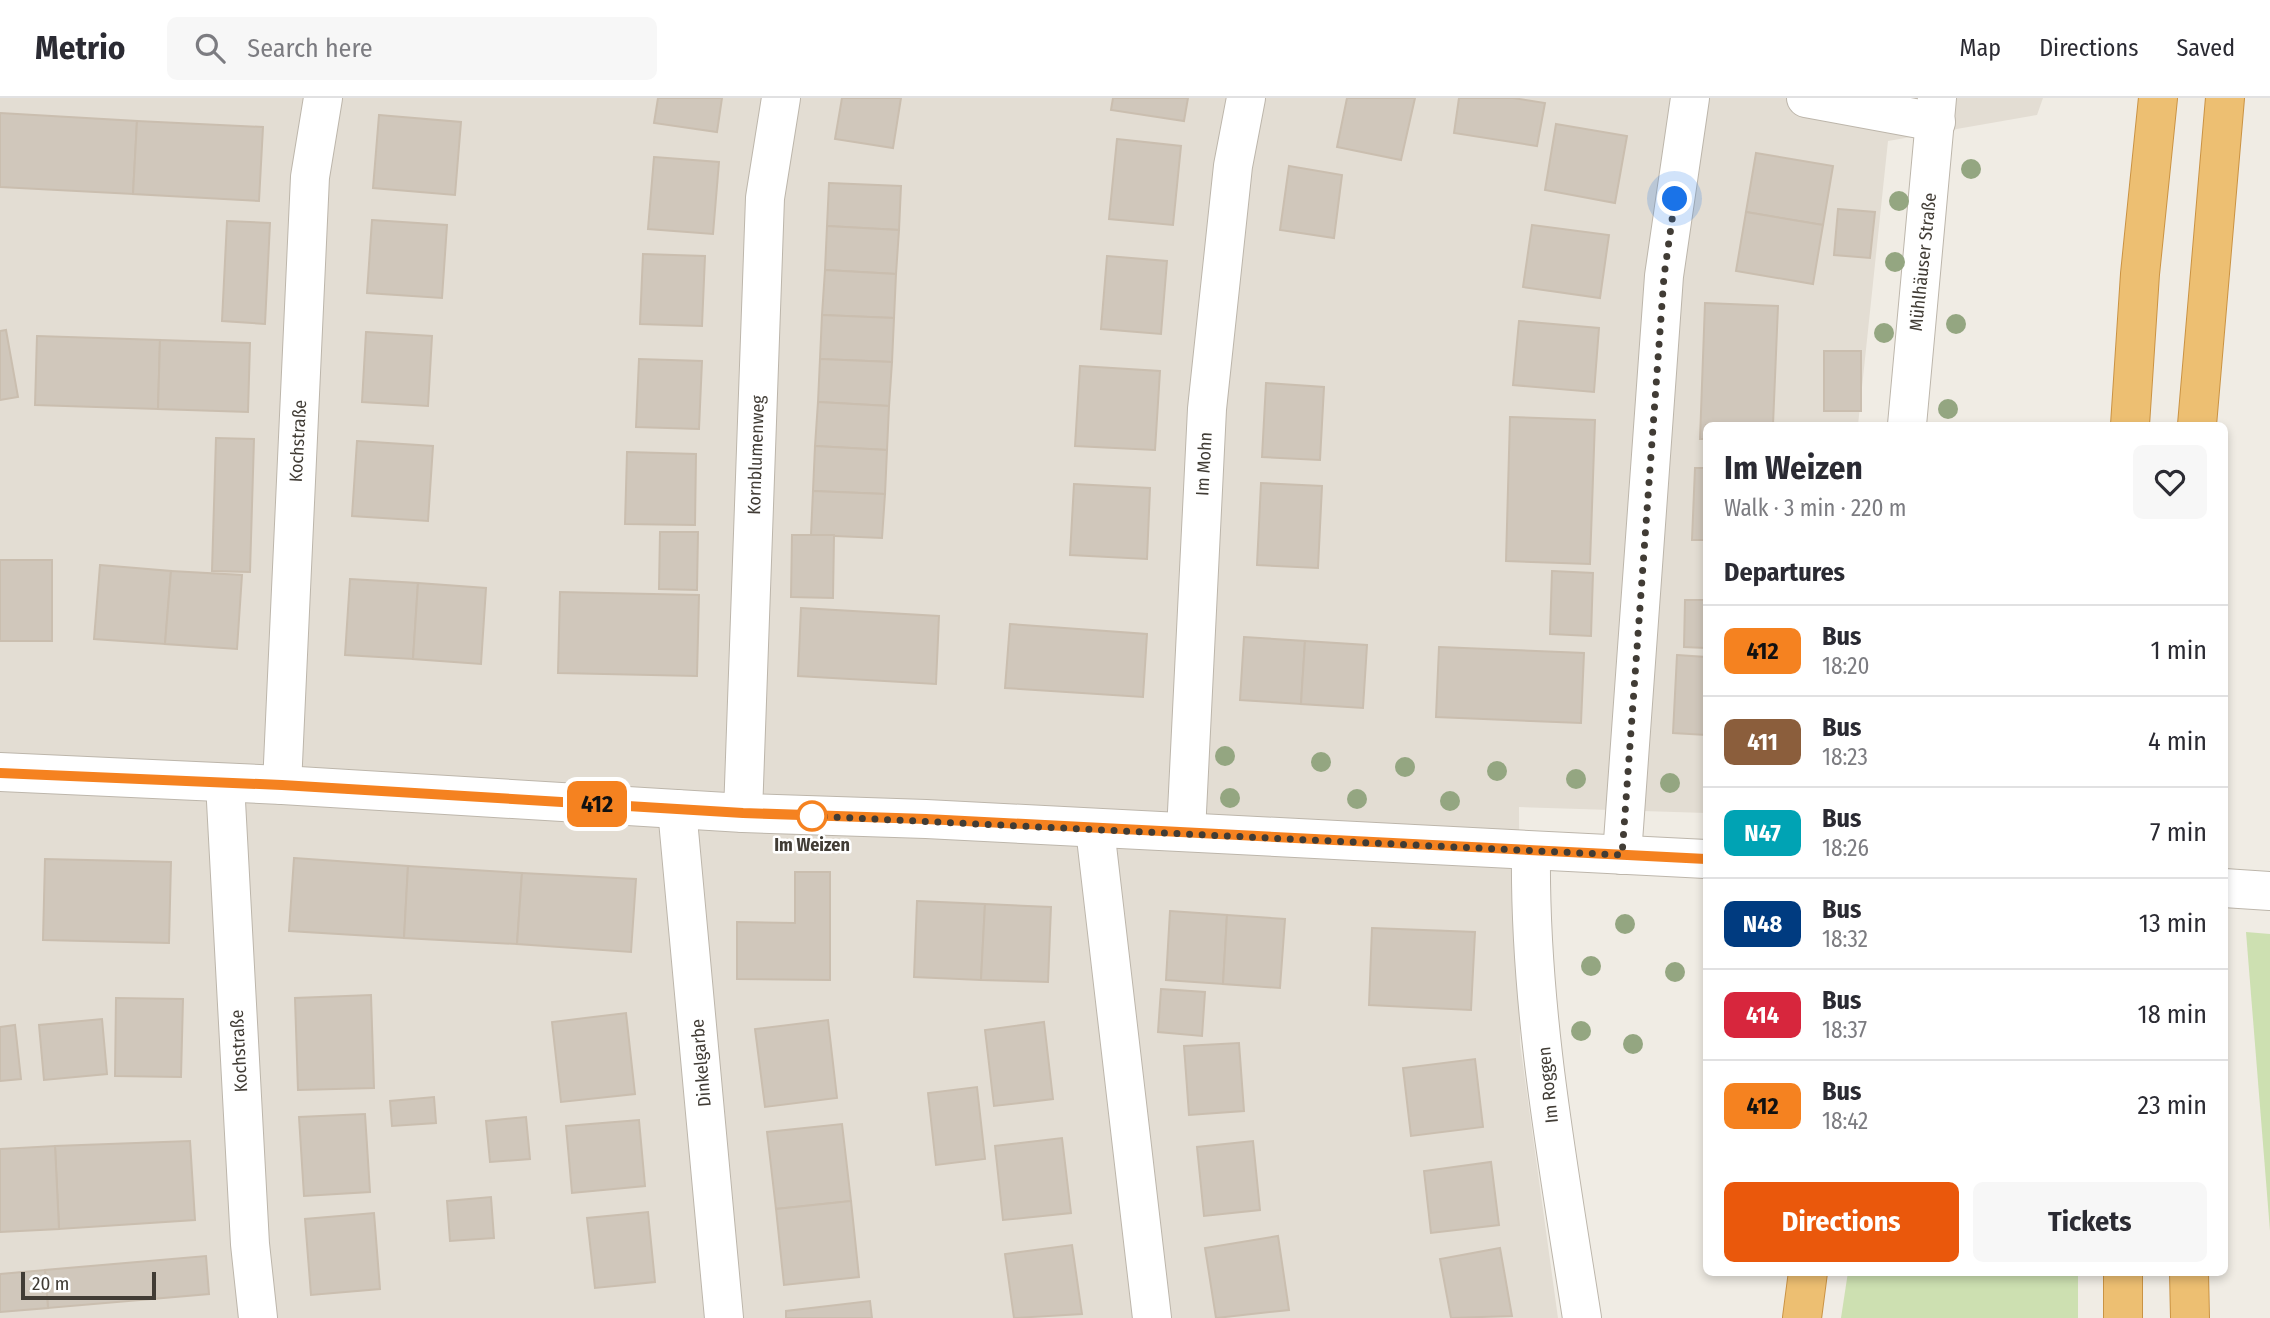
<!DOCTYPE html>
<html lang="en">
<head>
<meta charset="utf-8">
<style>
	:root { --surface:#fff; --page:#f7f7f7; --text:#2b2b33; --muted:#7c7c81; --line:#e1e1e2; --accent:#ea580c }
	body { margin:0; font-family:"Fira Sans Condensed",sans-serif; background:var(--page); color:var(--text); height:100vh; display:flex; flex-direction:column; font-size:26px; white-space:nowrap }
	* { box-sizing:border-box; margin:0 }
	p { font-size:23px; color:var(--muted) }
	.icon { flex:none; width:38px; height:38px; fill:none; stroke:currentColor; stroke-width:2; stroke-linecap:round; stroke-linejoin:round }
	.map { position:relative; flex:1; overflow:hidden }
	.drawer { position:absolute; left:1703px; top:324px; width:525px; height:854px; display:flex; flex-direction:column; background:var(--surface); border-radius:10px; box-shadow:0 4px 10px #0003 }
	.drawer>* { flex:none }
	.badge { padding:0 14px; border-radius:10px; font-size:24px; line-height:46px }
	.scale { position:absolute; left:21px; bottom:18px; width:135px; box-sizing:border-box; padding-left:7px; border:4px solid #413c35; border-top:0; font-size:19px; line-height:24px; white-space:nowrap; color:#413c35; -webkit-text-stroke:5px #fff; paint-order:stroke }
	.you { position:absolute; width:35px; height:35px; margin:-18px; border:5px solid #fff; border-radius:50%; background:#1a73e8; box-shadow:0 0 0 10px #1a73e833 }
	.map>.badge { position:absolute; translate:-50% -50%; box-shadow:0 0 0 4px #fff }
	h2 { padding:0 21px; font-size:26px; line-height:63px }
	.round { display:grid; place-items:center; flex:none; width:74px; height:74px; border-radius:10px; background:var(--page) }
	.summary { display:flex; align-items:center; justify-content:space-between; height:119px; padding:0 21px }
	h1 { font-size:33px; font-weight:700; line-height:52px }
	.cta { display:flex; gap:14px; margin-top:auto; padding:14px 21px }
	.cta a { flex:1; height:80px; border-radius:10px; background:var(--accent); color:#fff; font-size:28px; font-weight:700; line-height:80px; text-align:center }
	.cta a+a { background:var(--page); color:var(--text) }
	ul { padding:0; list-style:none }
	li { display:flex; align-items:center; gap:21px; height:91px; padding:0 21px; border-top:2px solid var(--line) }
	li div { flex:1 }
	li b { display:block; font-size:26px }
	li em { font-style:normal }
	li .badge { min-width:77px; font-weight:700; text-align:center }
	header { display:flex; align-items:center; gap:42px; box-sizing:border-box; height:98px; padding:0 35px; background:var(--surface); border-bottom:2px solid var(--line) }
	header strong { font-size:33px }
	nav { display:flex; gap:38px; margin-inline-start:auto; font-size:24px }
	.search { width:490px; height:63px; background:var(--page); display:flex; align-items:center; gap:18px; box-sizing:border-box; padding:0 24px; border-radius:10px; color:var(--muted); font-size:26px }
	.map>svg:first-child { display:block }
</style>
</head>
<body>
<header>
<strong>Metrio</strong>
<div class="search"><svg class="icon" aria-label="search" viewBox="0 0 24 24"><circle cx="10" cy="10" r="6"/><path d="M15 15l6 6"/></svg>Search here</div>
<nav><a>Map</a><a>Directions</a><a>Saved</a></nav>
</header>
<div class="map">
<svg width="2270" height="1220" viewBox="0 0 2270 1220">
	<rect width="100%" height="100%" fill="#f0ece4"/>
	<!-- residential -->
	<path fill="#e3ddd3" d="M 0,0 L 2043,0 L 2037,17 L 1888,43 L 1858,327 L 1706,327 L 1706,715 L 1519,709 L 1520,945 L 1558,1220 L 0,1220 Z"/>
	<!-- green -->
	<g fill="#cde0b1">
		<path d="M 2246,834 L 2270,836 L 2270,1133 Z"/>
		<path d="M 1848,1174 L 2078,1174 L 2078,1220 L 1841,1220 Z"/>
	</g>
	<!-- building -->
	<g fill="#d0c7bb" stroke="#cabeaf" stroke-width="2">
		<path d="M 658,0 L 722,0 L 717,34 L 654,25 Z"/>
		<path d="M 842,0 L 901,0 L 893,50 L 835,41 Z"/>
		<path d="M 1113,0 L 1188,0 L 1184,23 L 1111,12 Z"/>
		<path d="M 1347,0 L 1415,0 L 1401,62 L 1337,49 Z"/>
		<path d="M 1459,0 L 1513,0 L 1545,5 L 1537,48 L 1454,35 Z"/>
		<path d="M 0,15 L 137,23 L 133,96 L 0,89 Z"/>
		<path d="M 379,17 L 461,24 L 455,97 L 373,90 Z"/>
		<path d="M 137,23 L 263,29 L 259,103 L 133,96 Z"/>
		<path d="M 1556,26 L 1627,38 L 1615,105 L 1545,92 Z"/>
		<path d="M 1117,41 L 1181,48 L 1173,127 L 1109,121 Z"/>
		<path d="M 1756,55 L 1833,68 L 1823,127 L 1746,114 Z"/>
		<path d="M 654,59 L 719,64 L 713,136 L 648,131 Z"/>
		<path d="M 1289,68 L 1342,77 L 1334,140 L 1280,132 Z"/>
		<path d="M 829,85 L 901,88 L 899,132 L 827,128 Z"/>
		<path d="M 1838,111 L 1875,114 L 1870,160 L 1834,157 Z"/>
		<path d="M 1746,114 L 1823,127 L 1813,186 L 1736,173 Z"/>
		<path d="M 372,122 L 447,127 L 442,200 L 367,195 Z"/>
		<path d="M 227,123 L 270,125 L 265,226 L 222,223 Z"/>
		<path d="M 1532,127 L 1609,137 L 1600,200 L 1523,189 Z"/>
		<path d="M 827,128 L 899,132 L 896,176 L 825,172 Z"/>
		<path d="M 643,156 L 705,158 L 702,228 L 640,226 Z"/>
		<path d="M 1107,158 L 1167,163 L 1161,236 L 1101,231 Z"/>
		<path d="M 825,172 L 896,176 L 894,220 L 822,217 Z"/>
		<path d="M 1705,205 L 1778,208 L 1773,327 L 1706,327 L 1706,341 L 1700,341 Z"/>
		<path d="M 822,217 L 894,220 L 892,264 L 820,261 Z"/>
		<path d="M 1519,223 L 1599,230 L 1594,294 L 1513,287 Z"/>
		<path d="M 6,232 L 18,299 L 0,302 L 0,233 Z"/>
		<path d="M 366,234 L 432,238 L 428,308 L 362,304 Z"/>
		<path d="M 37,238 L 160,242 L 158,311 L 35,307 Z"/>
		<path d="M 160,242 L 250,245 L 248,314 L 158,311 Z"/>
		<rect x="1824" y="253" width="37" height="60"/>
		<path d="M 639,261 L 702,263 L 699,331 L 636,329 Z"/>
		<path d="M 820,261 L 892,264 L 889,308 L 818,304 Z"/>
		<path d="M 1080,268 L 1160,273 L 1155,352 L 1075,348 Z"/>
		<path d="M 1266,285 L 1324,289 L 1320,362 L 1262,359 Z"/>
		<path d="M 818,304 L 889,308 L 887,352 L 815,348 Z"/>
		<path d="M 1510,319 L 1595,322 L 1590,466 L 1506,463 Z"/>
		<path d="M 216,340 L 254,341 L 250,474 L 212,473 Z"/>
		<path d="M 357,343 L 433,348 L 428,423 L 352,418 Z"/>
		<path d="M 815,348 L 887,352 L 885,396 L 813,393 Z"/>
		<path d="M 627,354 L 696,356 L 695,427 L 625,426 Z"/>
		<path d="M 1695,370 L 1706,370 L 1706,442 L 1692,442 Z"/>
		<path d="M 1261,385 L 1322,388 L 1318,470 L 1257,467 Z"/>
		<path d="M 1074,386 L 1150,390 L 1147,461 L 1070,457 Z"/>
		<path d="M 813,393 L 885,396 L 882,440 L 811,437 Z"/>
		<path d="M 660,434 L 698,434 L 697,492 L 659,491 Z"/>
		<path d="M 792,437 L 834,437 L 833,500 L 791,499 Z"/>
		<rect x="0" y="462" width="52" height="81"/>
		<path d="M 100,467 L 171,473 L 165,546 L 94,541 Z"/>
		<path d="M 171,473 L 242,477 L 237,551 L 165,546 Z"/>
		<path d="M 1552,473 L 1593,475 L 1591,538 L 1550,536 Z"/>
		<path d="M 350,481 L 418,485 L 413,561 L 345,557 Z"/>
		<path d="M 418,485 L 486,490 L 481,566 L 413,561 Z"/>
		<path d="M 560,494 L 699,497 L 697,578 L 558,575 Z"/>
		<path d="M 1685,502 L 1706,502 L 1706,550 L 1684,549 Z"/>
		<path d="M 801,510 L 939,518 L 936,586 L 798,578 Z"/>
		<path d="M 1010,526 L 1147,536 L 1143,599 L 1005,590 Z"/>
		<path d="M 1244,539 L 1305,543 L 1301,606 L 1240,602 Z"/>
		<path d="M 1305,543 L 1367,547 L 1363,610 L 1301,606 Z"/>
		<path d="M 1439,549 L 1584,555 L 1581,625 L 1436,619 Z"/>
		<path d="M 1677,557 L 1706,559 L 1706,637 L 1673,635 Z"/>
		<path d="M 294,760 L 408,768 L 404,840 L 289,833 Z"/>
		<path d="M 45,761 L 171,764 L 169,845 L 43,842 Z"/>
		<path d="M 408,768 L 522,775 L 517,846 L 404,840 Z"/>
		<path d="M 795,774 L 830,774 L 830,882 L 737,881 L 737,824 L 795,825 Z"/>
		<path d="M 522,775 L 636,781 L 631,854 L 517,846 Z"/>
		<path d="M 917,803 L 985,806 L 981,882 L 914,879 Z"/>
		<path d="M 985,806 L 1051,809 L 1048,884 L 981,882 Z"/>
		<path d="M 1170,813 L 1227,817 L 1223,886 L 1166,882 Z"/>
		<path d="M 1227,817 L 1285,821 L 1280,890 L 1223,886 Z"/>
		<path d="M 1372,830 L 1475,834 L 1471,912 L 1369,907 Z"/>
		<path d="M 1161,891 L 1205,894 L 1202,938 L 1158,934 Z"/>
		<path d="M 371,897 L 374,990 L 298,992 L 295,900 Z"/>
		<path d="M 116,900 L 183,901 L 181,979 L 115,978 Z"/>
		<path d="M 626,915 L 635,996 L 561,1004 L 552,924 Z"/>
		<path d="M 102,921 L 107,976 L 44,982 L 39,927 Z"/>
		<path d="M 828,922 L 837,1000 L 765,1009 L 755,931 Z"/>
		<path d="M 1044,924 L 1053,1001 L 994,1008 L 985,932 Z"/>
		<path d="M 15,927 L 21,981 L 0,983 L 0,929 Z"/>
		<path d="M 1239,945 L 1244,1013 L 1189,1017 L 1184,948 Z"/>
		<path d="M 1475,961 L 1483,1029 L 1411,1038 L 1403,970 Z"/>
		<path d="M 977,989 L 985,1061 L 936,1067 L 928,995 Z"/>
		<path d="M 434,999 L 436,1025 L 392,1028 L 390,1003 Z"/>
		<path d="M 365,1016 L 370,1094 L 304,1098 L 299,1019 Z"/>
		<path d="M 526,1019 L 530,1061 L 490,1064 L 486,1023 Z"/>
		<path d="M 639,1022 L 645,1088 L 572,1095 L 566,1028 Z"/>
		<path d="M 842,1026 L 851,1103 L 776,1111 L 767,1034 Z"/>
		<path d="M 1062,1040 L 1071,1115 L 1003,1122 L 995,1048 Z"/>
		<path d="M 190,1043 L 195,1122 L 59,1131 L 55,1048 Z"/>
		<path d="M 1253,1043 L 1260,1112 L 1204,1118 L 1197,1049 Z"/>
		<path d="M 55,1048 L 59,1131 L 0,1134 L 0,1051 Z"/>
		<path d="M 1491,1064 L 1499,1127 L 1431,1135 L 1424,1073 Z"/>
		<path d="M 491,1099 L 494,1140 L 450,1143 L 447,1103 Z"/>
		<path d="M 851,1103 L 859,1179 L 784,1187 L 776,1111 Z"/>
		<path d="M 648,1114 L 655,1184 L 595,1190 L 587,1120 Z"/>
		<path d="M 374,1115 L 380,1191 L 311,1197 L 305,1121 Z"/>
		<path d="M 1278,1138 L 1289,1212 L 1216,1220 L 1205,1150 Z"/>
		<path d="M 1072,1147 L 1082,1216 L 1014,1220 L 1005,1156 Z"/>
		<path d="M 1500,1150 L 1512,1218 L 1451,1220 L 1440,1161 Z"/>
		<path d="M 206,1158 L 209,1196 L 48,1210 L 45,1172 Z"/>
		<path d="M 45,1172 L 48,1210 L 0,1214 L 0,1176 Z"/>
		<path d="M 870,1203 L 872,1220 L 786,1220 L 786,1213 Z"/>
	</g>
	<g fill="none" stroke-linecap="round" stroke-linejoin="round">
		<!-- minor casing -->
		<g stroke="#bdb6ab" stroke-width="40">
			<g id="minor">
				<path d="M 1806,0 L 1936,24"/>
				<path d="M 1907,327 L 1937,0"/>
				<path d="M 0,674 L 282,687 L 743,715 L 926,721 L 1706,761"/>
				<path d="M 225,685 L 250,1146 L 258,1220"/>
				<path d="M 282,687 L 310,79 L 323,0"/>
				<path d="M 677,711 L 724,1220"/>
				<path d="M 743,715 L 765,100 L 781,0"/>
				<path d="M 1095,731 L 1152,1220"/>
				<path d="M 1186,734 L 1207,311 L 1233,68 L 1246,0"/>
				<path d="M 1531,753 C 1529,909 1558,1066 1582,1220"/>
				<path d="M 1622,757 L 1664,178 L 1690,0"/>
				<path d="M 2224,790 L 2270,793"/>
			</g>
		</g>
		<!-- highway casing -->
		<g stroke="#ca9344" stroke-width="40">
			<g id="highway">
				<path d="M 2130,327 L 2140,176 L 2158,0"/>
				<path d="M 2197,327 L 2225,0"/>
				<path d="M 2123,1174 L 2123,1220"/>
				<path d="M 2189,1174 L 2190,1220"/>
				<path d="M 1802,1220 L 1808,1174"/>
			</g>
		</g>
		<!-- minor -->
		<use href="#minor" stroke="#fff" stroke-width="38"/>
		<!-- highway -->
		<use href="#highway" stroke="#edbf72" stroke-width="38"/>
	</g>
	<!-- trees -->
	<g fill="#94a681">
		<circle cx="1971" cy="71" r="10"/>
		<circle cx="1899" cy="103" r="10"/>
		<circle cx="1895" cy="164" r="10"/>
		<circle cx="1956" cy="226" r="10"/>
		<circle cx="1884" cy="235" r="10"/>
		<circle cx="1948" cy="311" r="10"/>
		<circle cx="1225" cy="658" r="10"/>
		<circle cx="1321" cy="664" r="10"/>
		<circle cx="1405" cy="669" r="10"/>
		<circle cx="1497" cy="673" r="10"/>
		<circle cx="1576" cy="681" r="10"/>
		<circle cx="1670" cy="685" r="10"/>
		<circle cx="1230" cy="700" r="10"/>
		<circle cx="1357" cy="701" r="10"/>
		<circle cx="1450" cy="703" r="10"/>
		<circle cx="1625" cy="826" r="10"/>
		<circle cx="1591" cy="868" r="10"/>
		<circle cx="1675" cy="874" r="10"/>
		<circle cx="1581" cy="933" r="10"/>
		<circle cx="1633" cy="946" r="10"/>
	</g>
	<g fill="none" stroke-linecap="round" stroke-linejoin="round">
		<!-- line casing -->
		<g stroke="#fff" stroke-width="16">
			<path id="line" d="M 0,675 L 282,687 L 743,715 L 926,721 L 1706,761"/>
		</g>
		<!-- line -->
		<use href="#line" stroke="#f58220" stroke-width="10"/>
		<!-- walk -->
		<path stroke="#413c35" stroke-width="7" stroke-dasharray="0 12.6" d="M 812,718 L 1622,757 L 1664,178 L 1675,101"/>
	</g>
	<!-- markers -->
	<circle fill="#fff" stroke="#f58220" stroke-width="3.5" cx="812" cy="718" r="14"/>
	<g text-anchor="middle" stroke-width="5" stroke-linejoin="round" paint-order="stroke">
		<!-- street labels -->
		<g font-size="18" fill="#413c35" stroke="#fff">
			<text transform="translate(1923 164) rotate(-84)" y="6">Mühlhäuser Straße</text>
			<text transform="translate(298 343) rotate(-87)" y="6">Kochstraße</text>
			<text transform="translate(756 357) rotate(-88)" y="6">Kornblumenweg</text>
			<text transform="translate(1204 366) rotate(-87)" y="6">Im Mohn</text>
			<text transform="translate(239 953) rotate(-93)" y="6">Kochstraße</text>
			<text transform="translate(701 965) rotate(-95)" y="6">Dinkelgarbe</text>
			<text transform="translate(1548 987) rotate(-96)" y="6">Im Roggen</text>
		</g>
		<!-- stop labels -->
		<g font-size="18" font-weight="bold" fill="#413c35" stroke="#fff">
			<text x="812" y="753">Im Weizen</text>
		</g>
	</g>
</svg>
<div class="scale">20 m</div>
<div class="you" style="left:1675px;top:101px"></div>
<b class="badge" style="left:597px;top:706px;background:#f58220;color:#111">412</b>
<section class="drawer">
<div class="summary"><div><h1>Im Weizen</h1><p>Walk · 3 min · 220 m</p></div><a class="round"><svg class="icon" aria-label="heart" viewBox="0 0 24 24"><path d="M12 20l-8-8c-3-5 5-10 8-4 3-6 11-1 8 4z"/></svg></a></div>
<h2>Departures</h2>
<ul>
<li><span class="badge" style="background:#f58220;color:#111">412</span><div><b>Bus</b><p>18:20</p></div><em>1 min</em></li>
<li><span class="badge" style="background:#8b5e3c;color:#fff">411</span><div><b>Bus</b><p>18:23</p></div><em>4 min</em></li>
<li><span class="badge" style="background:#00a3b4;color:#fff">N47</span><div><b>Bus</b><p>18:26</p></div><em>7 min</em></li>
<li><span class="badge" style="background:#003b80;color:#fff">N48</span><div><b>Bus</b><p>18:32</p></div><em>13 min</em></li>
<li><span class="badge" style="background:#d7263d;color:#fff">414</span><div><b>Bus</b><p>18:37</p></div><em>18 min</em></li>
<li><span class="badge" style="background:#f58220;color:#111">412</span><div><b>Bus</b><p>18:42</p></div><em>23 min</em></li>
</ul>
<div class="cta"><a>Directions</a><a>Tickets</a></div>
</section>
</div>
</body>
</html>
